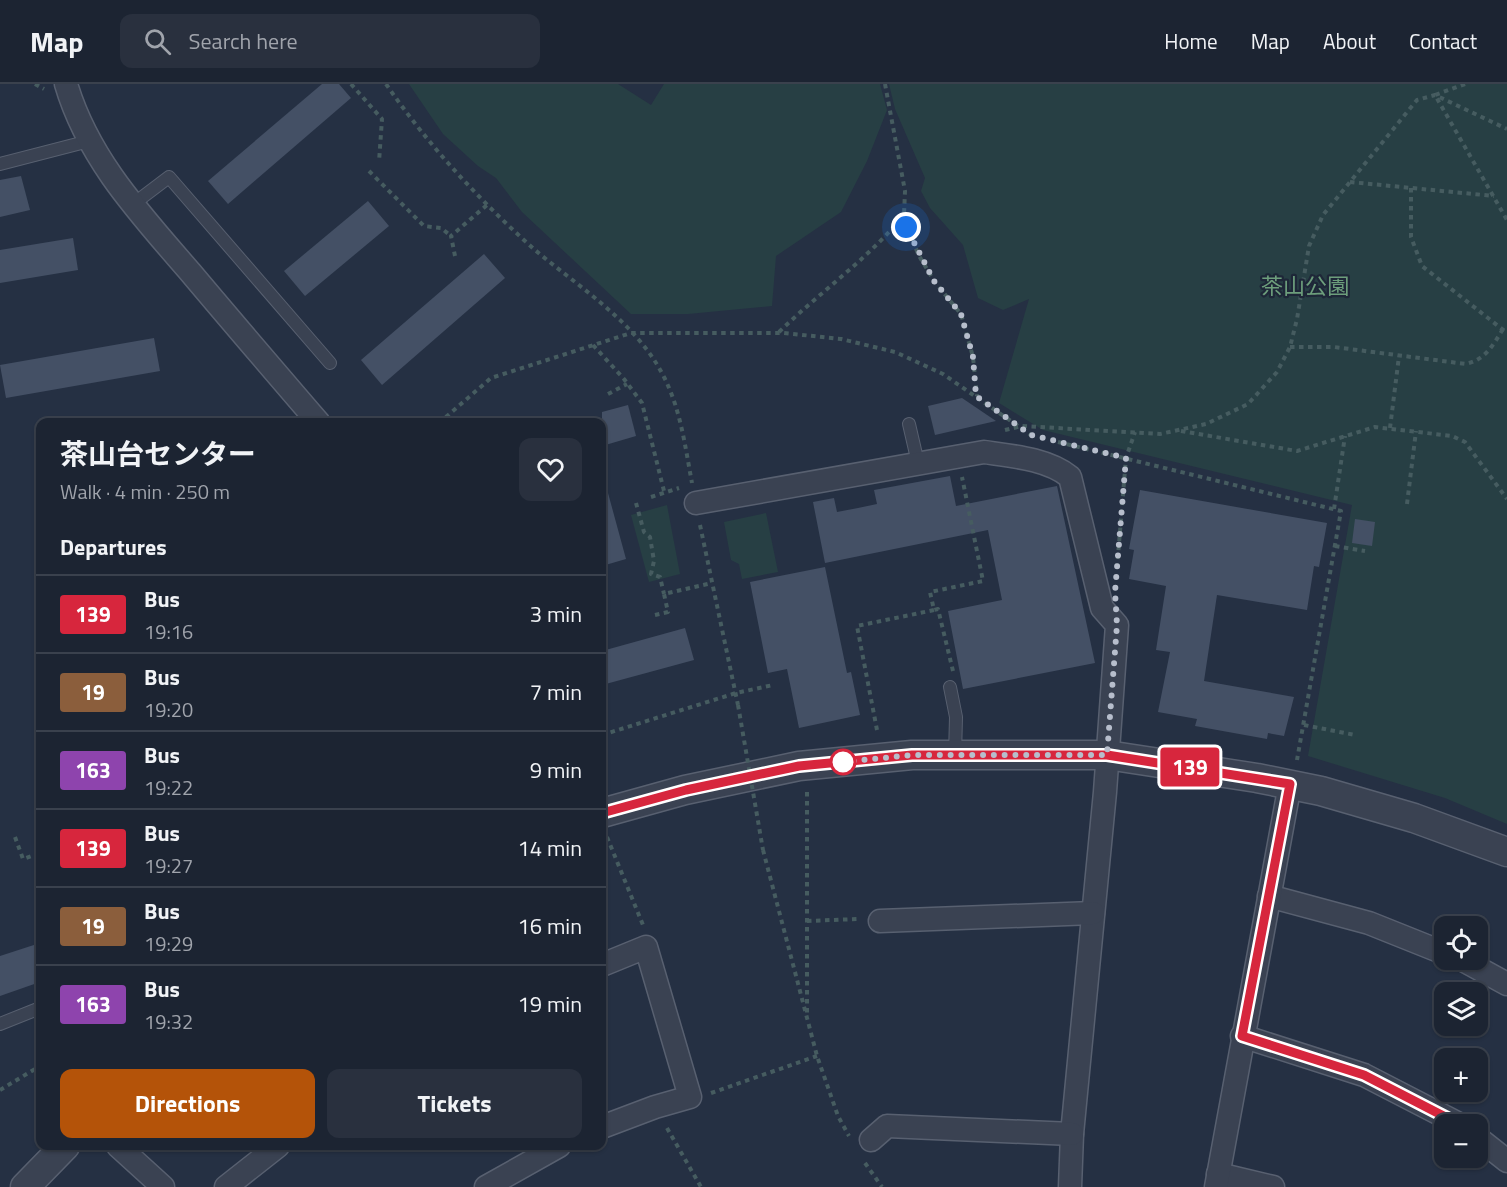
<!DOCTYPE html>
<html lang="en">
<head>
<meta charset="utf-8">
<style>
	:root { --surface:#1c2432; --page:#29303e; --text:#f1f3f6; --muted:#a0a4ac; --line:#3a414d; --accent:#b45309 }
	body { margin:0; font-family:"Titillium Web","Noto Sans JP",sans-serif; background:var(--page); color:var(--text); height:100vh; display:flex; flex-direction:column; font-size:22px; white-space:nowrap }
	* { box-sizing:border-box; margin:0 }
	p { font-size:20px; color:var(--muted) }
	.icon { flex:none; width:33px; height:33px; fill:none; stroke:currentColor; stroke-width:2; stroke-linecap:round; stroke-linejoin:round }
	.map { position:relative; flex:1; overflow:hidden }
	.side { position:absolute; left:36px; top:334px; width:570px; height:732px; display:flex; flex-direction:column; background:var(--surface); border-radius:12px; box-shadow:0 2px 4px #0004,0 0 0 2px var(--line) }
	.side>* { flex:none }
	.badge { padding:0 12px; border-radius:4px; font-size:21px; line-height:39px }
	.buttons { position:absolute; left:1434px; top:832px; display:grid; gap:12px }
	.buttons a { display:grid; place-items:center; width:54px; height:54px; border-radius:12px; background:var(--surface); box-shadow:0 2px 4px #0004,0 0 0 2px var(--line); font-size:30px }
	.you { position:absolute; width:30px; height:30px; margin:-15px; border:4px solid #fff; border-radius:50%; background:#1a73e8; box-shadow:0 0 0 9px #1a73e833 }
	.map>.badge { position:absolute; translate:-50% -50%; box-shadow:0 0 0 3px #fff }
	h2 { padding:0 24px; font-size:22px; line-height:54px }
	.round { display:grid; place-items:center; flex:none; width:63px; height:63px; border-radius:12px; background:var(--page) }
	.head { display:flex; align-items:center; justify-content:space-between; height:102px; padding:0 24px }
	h1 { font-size:28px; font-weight:700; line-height:45px }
	.action { display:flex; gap:12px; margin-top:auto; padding:12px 24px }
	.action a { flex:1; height:69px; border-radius:12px; background:var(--accent); color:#fff; font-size:24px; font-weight:700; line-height:69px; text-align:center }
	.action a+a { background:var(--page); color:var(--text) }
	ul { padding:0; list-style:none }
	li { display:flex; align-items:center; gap:18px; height:78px; padding:0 24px; border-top:2px solid var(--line) }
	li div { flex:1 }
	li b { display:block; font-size:22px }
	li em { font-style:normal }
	li .badge { min-width:66px; font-weight:700; text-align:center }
	header { display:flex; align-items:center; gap:36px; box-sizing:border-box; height:84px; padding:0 30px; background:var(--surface); border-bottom:2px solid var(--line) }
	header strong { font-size:28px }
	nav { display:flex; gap:33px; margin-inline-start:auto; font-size:21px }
	.search { width:420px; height:54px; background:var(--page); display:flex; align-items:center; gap:15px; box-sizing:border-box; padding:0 21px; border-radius:12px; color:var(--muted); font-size:22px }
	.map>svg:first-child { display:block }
</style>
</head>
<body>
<header>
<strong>Map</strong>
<div class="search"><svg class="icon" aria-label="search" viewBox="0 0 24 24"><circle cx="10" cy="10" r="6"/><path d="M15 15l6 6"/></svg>Search here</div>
<nav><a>Home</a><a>Map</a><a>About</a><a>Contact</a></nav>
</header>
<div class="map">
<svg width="1507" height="1103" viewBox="0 0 1507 1103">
	<rect width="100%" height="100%" fill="#253043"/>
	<!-- green -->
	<g fill="#273f44">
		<path d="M 409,0 L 618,0 L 651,21 L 664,0 L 880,0 L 887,26 L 867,77 L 841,128 L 776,172 L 772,222 L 688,230 L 631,230 L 522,128 L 496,94 L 478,82 L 443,50 Z"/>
		<path d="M 889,0 L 1507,0 L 1507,740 L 1445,714 L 1308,672 L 1352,421 L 1043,346 L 999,319 L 1029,215 L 1003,226 L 978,214 L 963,161 L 930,124 L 921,107 L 925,94 L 895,25 Z"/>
		<path d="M 667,421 L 680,490 L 649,498 L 631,431 Z"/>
		<path d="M 766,429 L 778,488 L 742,495 L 739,480 L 731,476 L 724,438 Z"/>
	</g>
	<!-- building -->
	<g fill="#445065">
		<path d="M 322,0 L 339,0 L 351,14 L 228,120 L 208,97 Z"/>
		<path d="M 21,92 L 30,126 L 0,133 L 0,96 Z"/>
		<path d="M 368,117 L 389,142 L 305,212 L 284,187 Z"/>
		<path d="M 73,154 L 78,186 L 0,199 L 0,166 Z"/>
		<path d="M 484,170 L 505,194 L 382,301 L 361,276 Z"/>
		<path d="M 154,254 L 160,287 L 6,314 L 0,281 Z"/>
		<path d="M 962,314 L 996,337 L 935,351 L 928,322 Z"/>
		<path d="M 628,321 L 636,352 L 602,362 L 602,328 Z"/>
		<path d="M 950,392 L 956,422 L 1057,402 L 1095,579 L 963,605 L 948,527 L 1002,516 L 988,446 L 825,479 L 813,418 L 834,414 L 837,428 L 858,424 L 877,420 L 874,406 Z"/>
		<path d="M 1140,406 L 1327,439 L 1319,483 L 1314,482 L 1307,526 L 1217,511 L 1204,597 L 1294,613 L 1284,652 L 1268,649 L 1267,655 L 1195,642 L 1197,635 L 1158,628 L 1170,568 L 1156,566 L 1166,502 L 1129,495 L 1134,466 L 1129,465 Z"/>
		<path d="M 608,409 L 626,475 L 602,482 L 602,410 Z"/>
		<path d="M 1355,435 L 1375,438 L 1372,462 L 1352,459 Z"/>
		<path d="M 825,483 L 847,589 L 851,588 L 860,631 L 799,644 L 787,585 L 768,589 L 750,498 Z"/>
		<path d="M 685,544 L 694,576 L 602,601 L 602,567 Z"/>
		<path d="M 40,859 L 40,898 L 0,912 L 0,872 Z"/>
	</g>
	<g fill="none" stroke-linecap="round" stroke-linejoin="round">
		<!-- service casing -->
		<g stroke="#586070" stroke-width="14">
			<g id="service">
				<path d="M 0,80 L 89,57"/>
				<path d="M 132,121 L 169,93 L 330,279"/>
				<path d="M 909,340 L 918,379"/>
				<path d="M 950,603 L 956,633 L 955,671"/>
				<path d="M 0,940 L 40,924"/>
			</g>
		</g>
		<!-- minor casing -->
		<g stroke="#586070" stroke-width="25">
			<g id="minor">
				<path d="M 66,0 C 88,75 141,131 191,189 C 233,239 276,289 319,339"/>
				<path d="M 696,419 L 984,368 C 1012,372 1048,375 1070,393 L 1102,524 L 1117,541 L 1105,708 L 1072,1050 L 1070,1103"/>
				<path d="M 1269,812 L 1369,839 L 1444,869"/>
				<path d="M 880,837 L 1093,829"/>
				<path d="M 1463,876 L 1507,900"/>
				<path d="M 602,881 L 646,863 L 690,1013 L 655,1023 L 602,1043"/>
				<path d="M 1242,952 L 1364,991 L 1461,1041"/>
				<path d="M 1478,1054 L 1507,1077"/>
				<path d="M 871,1056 L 887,1042 L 1072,1050"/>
				<path d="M 118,1062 L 163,1103"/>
				<path d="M 1218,1090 L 1273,1103"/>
				<path d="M 226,1103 L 278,1062"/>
				<path d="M 486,1103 L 559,1062"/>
				<path d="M 1216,1103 L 1290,700"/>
			</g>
		</g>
		<!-- tertiary casing -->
		<g stroke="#586070" stroke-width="31">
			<g id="tertiary">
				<path d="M 602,729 L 685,706 L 799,682 L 912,671 L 1107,671 L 1257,694 L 1321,707 L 1414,734 L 1507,768"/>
				<path d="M 25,1103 L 65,1062"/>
			</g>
		</g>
		<!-- path -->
		<g stroke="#465c60" stroke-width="4" stroke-dasharray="4.5 4.5" stroke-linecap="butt">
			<path d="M 35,0 L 44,5"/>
			<path d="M 351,0 L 382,35 L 379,78"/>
			<path d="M 386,0 C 428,61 480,117 535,166 C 580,204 637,239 664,293 C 681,327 685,362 692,399"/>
			<path d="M 885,0 L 905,107 L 904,131"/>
			<path d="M 1465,0 L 1435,11 L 1507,136"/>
			<path d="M 369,87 L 424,142 L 441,144 L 451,152"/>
			<path d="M 1350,98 L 1494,112"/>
			<path d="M 1411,104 L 1411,153 L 1422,182 L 1507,249"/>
			<path d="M 455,172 L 451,152 L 487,121"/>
			<path d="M 779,248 C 820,208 868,175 904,131 L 918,170 L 934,197 L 961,230 L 973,273 L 977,312"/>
			<path d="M 593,261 L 624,295 L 642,319 L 664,407"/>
			<path d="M 1290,263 L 1334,263 L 1466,280 C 1486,275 1493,261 1503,245"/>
			<path d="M 608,310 L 627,300"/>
			<path d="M 439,339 L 491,294 L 631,249 L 784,249 L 841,255 L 895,268 L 943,290 L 1031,351"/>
			<path d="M 1390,344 L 1399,272"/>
			<path d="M 1005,346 L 1022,342 L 1160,350 L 1206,340 L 1248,320 L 1277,288 L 1290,263 L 1297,235 L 1309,162 L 1323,131 L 1417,16 L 1435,11 L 1507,45"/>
			<path d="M 1181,347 L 1297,367 L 1375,343 L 1452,352 L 1465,358 L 1507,415"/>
			<path d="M 1058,358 L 1341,427 L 1297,676"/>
			<path d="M 651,413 L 679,404"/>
			<path d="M 636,419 L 644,448 L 650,453 L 654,477 L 651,490 L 660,493 L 664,510"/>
			<path d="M 1407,420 L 1416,347"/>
			<path d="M 1334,425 L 1345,352"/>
			<path d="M 700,441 L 738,621"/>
			<path d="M 1335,462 L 1365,467"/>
			<path d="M 1117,484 L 1126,374 L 1135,348"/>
			<path d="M 655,531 L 668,528 L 664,510 L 712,499"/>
			<path d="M 953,587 L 938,525 L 934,526 L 930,508 L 983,497 L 962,393"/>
			<path d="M 1304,641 L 1355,651"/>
			<path d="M 877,646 L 857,542 L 934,526"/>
			<path d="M 602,651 L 736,609 L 773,601"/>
			<path d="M 807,708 L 807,933"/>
			<path d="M 15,753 L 23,775 L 40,769"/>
			<path d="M 607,753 L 643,841"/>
			<path d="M 763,766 L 817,972 L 838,1032 L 849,1052"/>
			<path d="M 807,837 L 857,835"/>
			<path d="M 0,1006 L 40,982"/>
			<path d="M 711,1009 L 817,972"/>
			<path d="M 667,1044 L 701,1103"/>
			<path d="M 865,1079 L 882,1103"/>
		</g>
		<!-- service -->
		<use href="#service" stroke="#3a4252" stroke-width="12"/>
		<!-- minor -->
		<use href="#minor" stroke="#3a4252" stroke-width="22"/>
		<!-- tertiary -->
		<use href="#tertiary" stroke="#3a4252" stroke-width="28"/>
		<!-- path-bridge -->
		<path stroke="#465c60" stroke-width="4" stroke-dasharray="4.5 4.5" stroke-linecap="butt" d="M 738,621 L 763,766"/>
	</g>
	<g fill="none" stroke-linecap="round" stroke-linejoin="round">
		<!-- line casing -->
		<g stroke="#fff" stroke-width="14">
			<path id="line" d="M 602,729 L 686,706 L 799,682 L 912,671 L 1107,671 L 1290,700 L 1242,952 L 1364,991 L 1461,1041"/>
		</g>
		<!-- line -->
		<use href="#line" stroke="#d7263d" stroke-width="9"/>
		<!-- walk -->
		<path stroke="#b7becc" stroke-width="6" stroke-dasharray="0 10.8" d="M 843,678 L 912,671 L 1107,671 L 1117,541 L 1115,508 L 1126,374 L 1031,351 L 976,312 L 973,273 L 961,230 L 934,197 L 906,143"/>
	</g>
	<!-- markers -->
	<circle fill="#fff" stroke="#d7263d" stroke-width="3" cx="843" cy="678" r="12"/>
	<g text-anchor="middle" stroke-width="4.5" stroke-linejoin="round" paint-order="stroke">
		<!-- park labels -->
		<g font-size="22" fill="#6d9e7c" stroke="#1e2738">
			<text x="1305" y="210">茶山公園</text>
		</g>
	</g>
</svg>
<div class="buttons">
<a><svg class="icon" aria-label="locate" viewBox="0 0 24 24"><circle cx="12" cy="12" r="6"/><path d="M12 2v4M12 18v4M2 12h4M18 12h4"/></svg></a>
<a><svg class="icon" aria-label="layers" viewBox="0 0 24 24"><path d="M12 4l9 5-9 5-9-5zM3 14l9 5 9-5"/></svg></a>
<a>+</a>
<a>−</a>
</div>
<div class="you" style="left:906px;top:143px"></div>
<b class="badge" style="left:1190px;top:683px;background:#d7263d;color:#fff">139</b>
<section class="side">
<div class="head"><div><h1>茶山台センター</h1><p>Walk · 4 min · 250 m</p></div><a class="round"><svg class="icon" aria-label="heart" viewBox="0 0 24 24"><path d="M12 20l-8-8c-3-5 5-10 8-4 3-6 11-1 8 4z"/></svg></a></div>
<h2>Departures</h2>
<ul>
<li><span class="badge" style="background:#d7263d;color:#fff">139</span><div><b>Bus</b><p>19:16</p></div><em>3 min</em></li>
<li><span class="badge" style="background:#8b5e3c;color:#fff">19</span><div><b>Bus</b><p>19:20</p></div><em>7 min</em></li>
<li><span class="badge" style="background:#8e44ad;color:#fff">163</span><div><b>Bus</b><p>19:22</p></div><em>9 min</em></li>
<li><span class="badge" style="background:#d7263d;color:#fff">139</span><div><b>Bus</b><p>19:27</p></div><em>14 min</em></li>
<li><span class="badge" style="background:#8b5e3c;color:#fff">19</span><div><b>Bus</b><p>19:29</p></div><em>16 min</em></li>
<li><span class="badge" style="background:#8e44ad;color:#fff">163</span><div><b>Bus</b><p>19:32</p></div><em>19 min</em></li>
</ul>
<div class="action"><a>Directions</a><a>Tickets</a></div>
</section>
</div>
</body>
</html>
